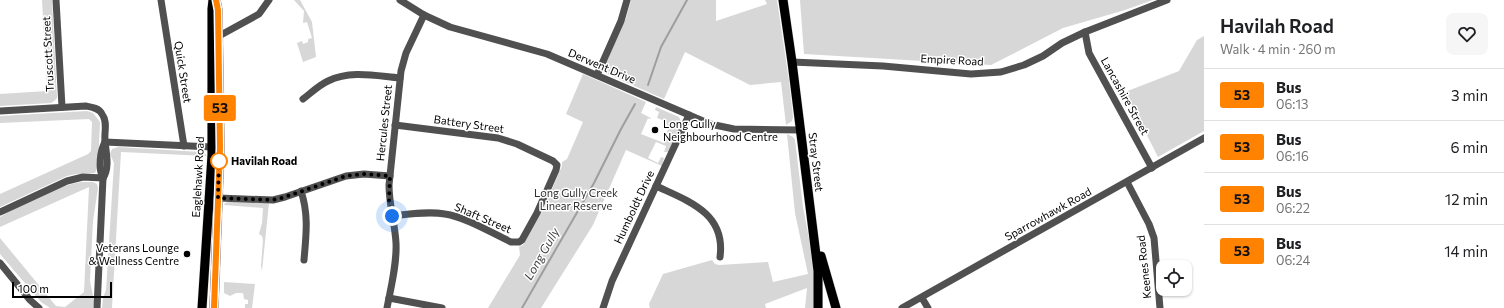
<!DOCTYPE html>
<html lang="en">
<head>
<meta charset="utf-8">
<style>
	:root { --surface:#fff; --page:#f6f6f6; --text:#202124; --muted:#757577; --line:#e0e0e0 }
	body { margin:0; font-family:Commissioner,sans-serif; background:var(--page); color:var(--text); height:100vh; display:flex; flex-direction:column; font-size:15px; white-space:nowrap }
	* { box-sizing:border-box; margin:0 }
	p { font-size:13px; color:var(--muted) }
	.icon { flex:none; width:22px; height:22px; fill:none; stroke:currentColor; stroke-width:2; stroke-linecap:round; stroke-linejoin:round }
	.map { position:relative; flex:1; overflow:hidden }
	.sheet { display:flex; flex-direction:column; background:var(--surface); width:300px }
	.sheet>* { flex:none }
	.badge { padding:0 8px; border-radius:3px; font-size:14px; line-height:26px }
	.controls { position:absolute; left:1156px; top:260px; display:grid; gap:8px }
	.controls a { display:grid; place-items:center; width:36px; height:36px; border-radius:8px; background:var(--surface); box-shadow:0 1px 3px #0004; font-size:20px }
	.scale { position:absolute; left:12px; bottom:10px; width:100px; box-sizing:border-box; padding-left:4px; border:2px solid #000; border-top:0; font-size:11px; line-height:14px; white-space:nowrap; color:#000; -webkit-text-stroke:3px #fff; paint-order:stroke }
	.you { position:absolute; width:20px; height:20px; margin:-10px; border:3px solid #fff; border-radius:50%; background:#1a73e8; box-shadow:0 0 0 6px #1a73e833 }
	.map>.badge { position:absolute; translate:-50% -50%; box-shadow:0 0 0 2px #fff }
	.round { display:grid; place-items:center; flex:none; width:42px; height:42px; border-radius:8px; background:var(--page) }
	.headline { display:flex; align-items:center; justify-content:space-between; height:68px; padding:0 16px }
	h1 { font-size:19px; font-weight:600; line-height:30px }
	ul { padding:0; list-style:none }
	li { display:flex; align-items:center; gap:12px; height:52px; padding:0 16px; border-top:1px solid var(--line) }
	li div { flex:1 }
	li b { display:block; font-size:15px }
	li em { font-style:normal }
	li .badge { min-width:44px; font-weight:700; text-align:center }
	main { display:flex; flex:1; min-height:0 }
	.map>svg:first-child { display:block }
</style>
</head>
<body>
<main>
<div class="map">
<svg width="1204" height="308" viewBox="0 0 1204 308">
	<rect width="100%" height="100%" fill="#fff"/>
	<!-- green -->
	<g fill="#d7d7d7">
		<path d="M 42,0 L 52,0 L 57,98 L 54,101 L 51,103 L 0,106 L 0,94 L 47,91 Z"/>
		<path d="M 294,0 L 300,0 L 312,22 L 316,57 L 303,62 L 297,43 L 302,41 L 303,44 L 308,42 L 308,39 L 312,38 L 307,22 L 303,23 L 304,11 Z"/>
		<path d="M 631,0 L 716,0 L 716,21 L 767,4 L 765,0 L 777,0 L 789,81 L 793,117 L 792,121 L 786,125 L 781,82 L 750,85 L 685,52 L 664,99 L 607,74 L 605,71 L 605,65 L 626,18 Z"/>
		<path d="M 800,0 L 1153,0 L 1125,10 L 1063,28 L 991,65 L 804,54 Z"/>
		<path d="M 1204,36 L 1204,131 L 1158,157 L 1125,92 L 1179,71 L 1197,40 Z"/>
		<path d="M 583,74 L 646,102 L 641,113 L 651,118 L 650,119 L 648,118 L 641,134 L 664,143 L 669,134 L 667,132 L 668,129 L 665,128 L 667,124 L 664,123 L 665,121 L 657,118 L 659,112 L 655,110 L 656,107 L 679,117 L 681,122 L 680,126 L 668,152 L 664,152 L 666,146 L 656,142 L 648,158 L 658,163 L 661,157 L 664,158 L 662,166 L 626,150 L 593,225 L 541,308 L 488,308 L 520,255 L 519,247 L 523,245 L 542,212 L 562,166 L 562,162 L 567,159 L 583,122 L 566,114 Z"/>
		<path d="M 87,111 L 93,113 L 100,122 L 98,166 L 95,173 L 76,174 L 67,176 L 0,207 L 0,194 L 88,154 L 91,151 L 92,122 L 89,119 L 0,123 L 0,116 Z"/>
		<path d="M 787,134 L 793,137 L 795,140 L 803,207 L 815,270 L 814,308 L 805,308 L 807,288 L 765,304 L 766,308 L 650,308 L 649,304 L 663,274 L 712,260 L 715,264 L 719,265 L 768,262 L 773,282 L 808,274 L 795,213 Z"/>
		<path d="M 118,147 L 201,152 L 204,152 L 207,156 L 121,152 L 112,308 L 102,308 L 103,298 L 106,290 L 114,163 L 110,154 L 112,149 Z"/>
		<path d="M 82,182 L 93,182 L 97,184 L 98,188 L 93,221 L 90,281 L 94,301 L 93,308 L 50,308 L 41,302 L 0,254 L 0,238 L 56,306 L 65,307 L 84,292 L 89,187 L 0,227 L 0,217 C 20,205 59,185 82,182 Z"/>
		<path d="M 229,202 L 269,203 L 262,271 L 261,266 L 263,240 L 262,236 L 259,234 L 262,223 L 263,208 L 224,205 L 225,203 Z"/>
		<path d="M 224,282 L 255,284 L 252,308 L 245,308 L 245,304 L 248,304 L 248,300 L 244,299 L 243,293 L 236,293 L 230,296 L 224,293 Z"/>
	</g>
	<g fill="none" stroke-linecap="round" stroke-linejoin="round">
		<!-- stream -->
		<g stroke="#9e9e9e" stroke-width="2">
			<path d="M 648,85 L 661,47 L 687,0"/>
			<path d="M 522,308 L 594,183 L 621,129 L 635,104"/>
		</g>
		<!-- major casing -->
		<g stroke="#dbdbdb" stroke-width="10">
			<g id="major">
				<path d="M 783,0 L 792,62 L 818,271 L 818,308"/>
				<path d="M 821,256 L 836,308"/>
				<path d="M 202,308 L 212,155 L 212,9 L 213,0"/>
				<path d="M 214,308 L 220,148 L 218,10 L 216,0"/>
			</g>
		</g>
		<!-- minor -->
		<g stroke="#505050" stroke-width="7">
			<path d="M 56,0 L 62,107"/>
			<path d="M 161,0 L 184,146"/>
			<path d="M 400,0 L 424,15 L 450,27 L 547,54 L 710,124 L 734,129 L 800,130"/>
			<path d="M 1085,32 L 1089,53 L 1152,168"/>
			<path d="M 219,36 L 259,14 L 269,0"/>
			<path d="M 792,62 L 883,66 L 971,74 L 1001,72 L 1024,65 L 1043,56 L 1062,43 L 1085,32 L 1167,0"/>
			<path d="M 597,75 L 621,21 L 627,0"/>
			<path d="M 303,99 C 311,93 319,85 328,81 C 351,70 376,76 400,78"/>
			<path d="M 0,111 L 86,106 C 92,107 99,108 102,114 C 108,122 104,132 105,141 C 106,152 110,168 103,178 L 97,308"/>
			<path d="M 105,142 L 212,147"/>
			<path d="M 103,178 C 98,169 100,151 105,142"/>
			<path d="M 1127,182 L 1149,224 L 1154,238 L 1160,308"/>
			<path d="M 656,186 C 688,201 726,213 720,257"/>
			<path d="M 301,191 C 309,215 306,236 304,260"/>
			<path d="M 218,198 L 273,200 L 285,197 L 346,176 L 364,174 L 390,176"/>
			<path d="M 0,212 L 67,181 L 83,177 L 103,178"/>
			<path d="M 392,216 C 409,214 428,211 445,214 C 465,217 492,233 511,242 L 519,242 L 522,240 L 537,213 L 556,170 L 557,165 L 553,161 L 517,144 L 498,138 L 395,125"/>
			<path d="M 0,263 L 30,300 L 39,308"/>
			<path d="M 389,298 L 442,308"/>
			<path d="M 922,298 L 928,308"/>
			<path d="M 387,308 C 391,287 397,264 396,243 C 395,224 389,205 389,185 L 401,71 L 406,53 L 424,15"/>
			<path d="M 603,308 L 612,281 L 689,115"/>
			<path d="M 902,308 L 1204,138"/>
		</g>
		<!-- major -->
		<use href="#major" stroke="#000" stroke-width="9"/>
	</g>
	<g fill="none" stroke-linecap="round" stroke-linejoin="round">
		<!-- line casing -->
		<g stroke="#fff" stroke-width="9">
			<path id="line" d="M 214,308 L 220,148 L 218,10 L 216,0"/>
		</g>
		<!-- line -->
		<use href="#line" stroke="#ff8200" stroke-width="6"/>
		<!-- walk -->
		<path stroke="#000" stroke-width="4" stroke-dasharray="0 7.2" d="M 219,161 L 218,198 L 273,200 L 285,197 L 346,176 L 364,174 L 390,176 L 389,200 L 392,216"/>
	</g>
	<!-- markers -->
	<g fill="#000" stroke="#fff" stroke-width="1.5">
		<circle cx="655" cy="130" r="4"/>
		<circle cx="187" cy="254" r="4"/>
	</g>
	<circle fill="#fff" stroke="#ff8200" stroke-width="2" cx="219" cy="161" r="8"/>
	<g text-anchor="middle" stroke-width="3" stroke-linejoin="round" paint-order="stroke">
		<!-- street labels -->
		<g font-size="11" fill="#000" stroke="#fff">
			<text transform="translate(48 54) rotate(-93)" y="4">Truscott Street</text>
			<text transform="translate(952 60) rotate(3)" y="4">Empire Road</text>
			<text transform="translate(602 66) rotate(23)" y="4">Derwent Drive</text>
			<text transform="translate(183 72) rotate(81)" y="4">Quick Street</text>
			<text transform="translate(1125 96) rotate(61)" y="4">Lancashire Street</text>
			<text transform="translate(384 123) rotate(-84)" y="4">Hercules Street</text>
			<text transform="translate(469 124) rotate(8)" y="4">Battery Street</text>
			<text transform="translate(816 162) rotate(83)" y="4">Stray Street</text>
			<text transform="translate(198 177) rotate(-87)" y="4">Eaglehawk Road</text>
			<text transform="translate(634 207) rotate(-65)" y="4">Humboldt Drive</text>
			<text transform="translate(1048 214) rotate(-29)" y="4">Sparrowhawk Road</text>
			<text transform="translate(483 218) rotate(23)" y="4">Shaft Street</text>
			<text transform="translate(1144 267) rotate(-96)" y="4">Keenes Road</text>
		</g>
		<!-- poi labels -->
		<g font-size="11" fill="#000" stroke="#fff" text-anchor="start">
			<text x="663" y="128">Long Gully<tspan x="663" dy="13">Neighbourhood Centre</tspan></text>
			<text x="179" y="252" text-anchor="end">Veterans Lounge<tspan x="179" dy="13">&amp; Wellness Centre</tspan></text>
		</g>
		<!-- stop labels -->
		<g font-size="11" font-weight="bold" fill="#000" stroke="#fff" text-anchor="start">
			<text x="231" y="165">Havilah Road</text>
		</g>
		<!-- park labels -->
		<g font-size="11" fill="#2e2e2e" stroke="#fff">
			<text x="576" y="197">Long Gully Creek<tspan x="576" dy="13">Linear Reserve</tspan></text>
		</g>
		<!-- water labels -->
		<g font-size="12" font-style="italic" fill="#3f3f3f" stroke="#fff">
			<text transform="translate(542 254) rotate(-60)" y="4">Long Gully</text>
		</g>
	</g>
</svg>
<div class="controls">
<a><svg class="icon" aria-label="locate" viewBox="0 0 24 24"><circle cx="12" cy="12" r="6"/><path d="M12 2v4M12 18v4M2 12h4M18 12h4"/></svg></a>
</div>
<div class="scale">100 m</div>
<div class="you" style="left:392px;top:216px"></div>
<b class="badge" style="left:220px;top:108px;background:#ff8200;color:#111">53</b>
</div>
<section class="sheet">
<div class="headline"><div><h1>Havilah Road</h1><p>Walk · 4 min · 260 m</p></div><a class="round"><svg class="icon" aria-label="heart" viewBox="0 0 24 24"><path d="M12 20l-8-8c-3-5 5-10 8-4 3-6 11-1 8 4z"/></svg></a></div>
<ul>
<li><span class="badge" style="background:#ff8200;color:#111">53</span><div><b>Bus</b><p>06:13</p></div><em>3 min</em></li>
<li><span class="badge" style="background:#ff8200;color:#111">53</span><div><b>Bus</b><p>06:16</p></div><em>6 min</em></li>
<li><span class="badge" style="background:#ff8200;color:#111">53</span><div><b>Bus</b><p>06:22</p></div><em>12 min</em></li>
<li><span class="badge" style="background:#ff8200;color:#111">53</span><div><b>Bus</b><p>06:24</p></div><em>14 min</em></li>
</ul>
</section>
</main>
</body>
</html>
